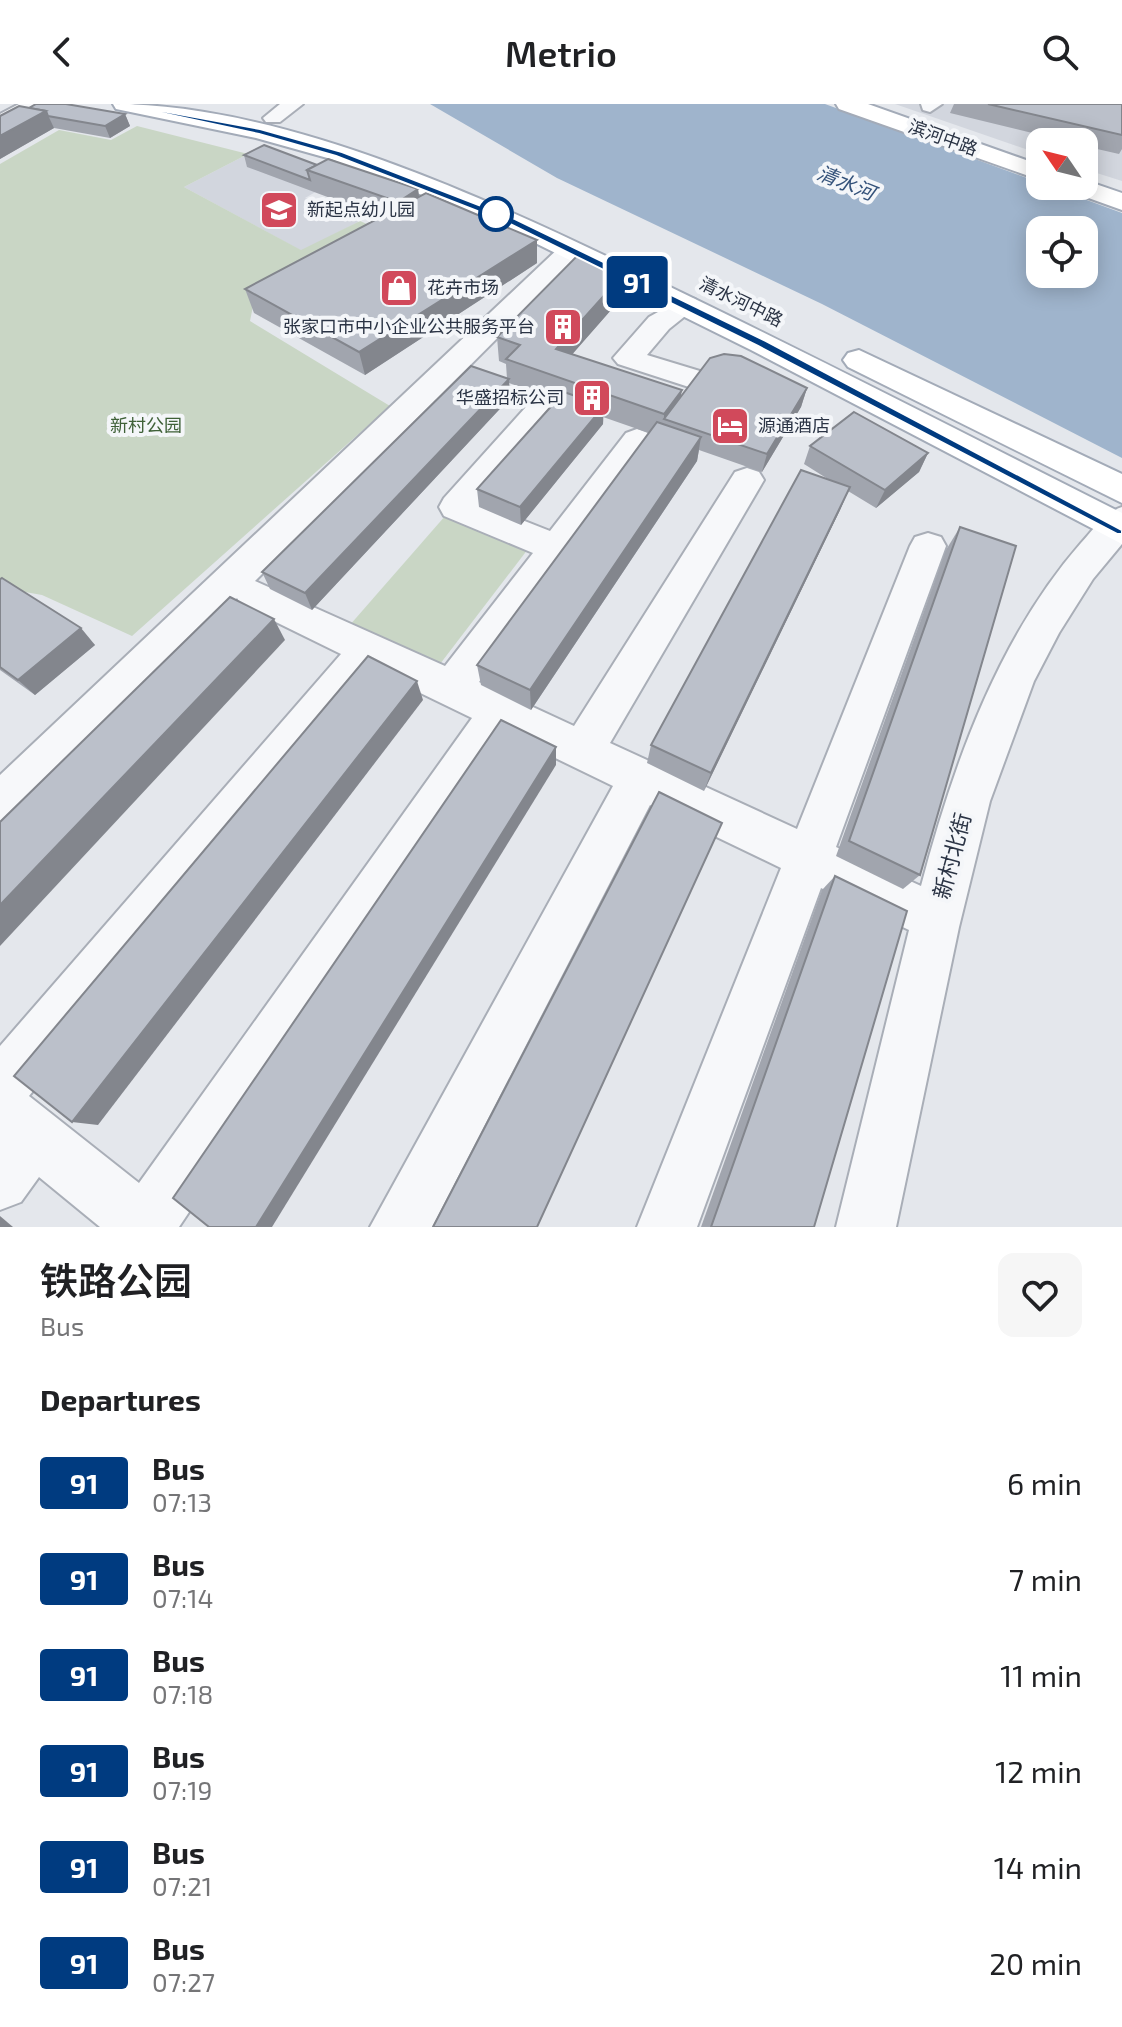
<!DOCTYPE html>
<html lang="en">
<head>
<meta charset="utf-8">
<style>
	:root { --surface:#fff; --page:#f6f6f6; --text:#202124; --muted:#757577 }
	body { margin:0; font-family:"Exo 2","Noto Sans SC",sans-serif; background:var(--page); color:var(--text); height:100vh; display:flex; flex-direction:column; font-size:30px; white-space:nowrap }
	* { box-sizing:border-box; margin:0 }
	p { font-size:26px; color:var(--muted) }
	.icon { flex:none; width:44px; height:44px; fill:none; stroke:currentColor; stroke-width:2; stroke-linecap:round; stroke-linejoin:round }
	.map { position:relative; height:1123px; overflow:hidden }
	.panel { display:flex; flex-direction:column; background:var(--surface); flex:1 }
	.panel>* { flex:none }
	.badge { padding:0 16px; border-radius:6px; font-size:28px; line-height:52px }
	.needle { width:52px; rotate:305deg }
	.buttons { position:absolute; left:1026px; top:24px; display:grid; gap:16px }
	.buttons a { display:grid; place-items:center; width:72px; height:72px; border-radius:16px; background:var(--surface); box-shadow:0 4px 20px #0003; font-size:40px }
	.map>.badge { position:absolute; translate:-50% -50%; box-shadow:0 0 0 4px #fff }
	h2 { padding:0 40px; font-size:30px; line-height:72px }
	.round { display:grid; place-items:center; flex:none; width:84px; height:84px; border-radius:16px; background:var(--page) }
	.overview { display:flex; align-items:center; justify-content:space-between; height:136px; padding:0 40px }
	h1 { font-size:38px; font-weight:600; line-height:60px }
	ul { padding:0; list-style:none }
	li { display:flex; align-items:center; gap:24px; height:96px; padding:0 40px }
	li div { flex:1 }
	li b { display:block; font-size:30px }
	li em { font-style:normal }
	li .badge { min-width:88px; font-weight:700; text-align:center }
	header { display:flex; justify-content:space-between; align-items:center; height:104px; padding:0 40px; background:var(--surface); font-size:36px; font-weight:600 }
	.map>svg:first-child { display:block }
</style>
</head>
<body>
<header><svg class="icon" aria-label="back" viewBox="0 0 24 24"><path d="M15 5l-7 7 7 7"/></svg>Metrio<svg class="icon" aria-label="search" viewBox="0 0 24 24"><circle cx="10" cy="10" r="6"/><path d="M15 15l6 6"/></svg></header>
<div class="map">
<svg width="1122" height="1123" viewBox="0 0 1122 1123">
	<rect width="100%" height="100%" fill="#e4e7ec"/>
	<!-- built -->
	<g fill="#d2d6de">
		<path d="M 895,0 L 1122,0 L 1122,77 L 1084,65 L 1084,38 L 1040,38 L 1040,50 Z"/>
		<path d="M 248,50 L 333,78 L 305,94 L 360,117 L 302,147 L 184,83 Z"/>
	</g>
	<!-- green -->
	<g fill="#c9d6c5">
		<path d="M 137,22 L 248,50 L 184,83 L 301,146 L 360,117 L 385,128 L 255,192 L 250,217 L 390,302 L 132,532 L 42,491 L 8,485 L 0,479 L 0,60 L 59,26 L 111,36 Z"/>
		<path d="M 446,411 L 528,445 L 437,564 L 349,522 Z"/>
	</g>
	<!-- water -->
	<path fill="#9fb4cc" fill-rule="evenodd" d="M 430,0 L 825,0 L 1122,109 L 1122,354 L 822,200 L 557,74 ZM 1040,126 L 1084,126 L 1084,170 L 1040,170 Z"/>
	<g fill="none" stroke-linecap="round" stroke-linejoin="round">
		<!-- minor casing -->
		<g stroke="#a9aeb7" stroke-width="4">
			<g id="minor">
				<path d="M 19,0 L 44,0 L 0,24 L 0,10 Z"/>
				<path d="M 280,0 L 303,0 L 280,18 L 266,18 L 263,14 Z"/>
				<path d="M 921,0 L 942,0 L 930,8 L 923,6 Z"/>
				<path d="M 571,138 L 580,141 L 584,146 L 580,151 L 255,477 L 445,562 L 533,449 L 444,412 L 439,403 L 444,394 L 534,294 L 545,291 L 556,294 L 560,301 L 479,399 L 550,427 L 626,329 L 637,325 L 648,329 L 653,336 L 648,343 L 479,578 L 574,622 L 735,368 L 747,364 L 759,368 L 764,376 L 610,639 L 797,725 L 910,442 L 915,433 L 928,429 L 941,433 L 946,442 L 836,743 L 921,782 C 953,661 998,534 1081,439 C 1094,425 1104,409 1122,403 L 1122,440 L 1093,475 L 1059,529 L 1034,577 L 990,697 L 959,823 L 896,1123 L 836,1123 L 909,826 L 821,784 L 697,1123 L 637,1123 L 781,764 L 650,701 L 432,1123 L 370,1123 L 613,682 L 508,631 L 179,1123 L 100,1123 L 39,1073 L 21,1098 L 0,1106 L 0,942 L 341,550 L 241,501 L 237,494 L 16,716 L 0,722 L 0,671 L 562,141 ZM 375,567 L 472,614 L 139,1079 L 29,992 Z"/>
				<path d="M 685,193 L 695,195 L 699,201 L 669,225 L 647,251 L 703,268 L 707,275 L 703,282 L 692,284 L 618,260 L 613,254 L 649,213 Z"/>
			</g>
		</g>
		<!-- major casing -->
		<g stroke="#a3abb8" stroke-width="4">
			<g id="major">
				<path d="M 113,0 C 291,0 503,102 662,179 C 816,253 969,332 1122,409 L 1122,440 L 751,246 L 503,123 L 331,55 L 256,34 L 116,5 Z"/>
				<path d="M 836,0 L 868,0 L 1040,61 L 1040,76 L 839,5 Z"/>
				<path d="M 1084,76 L 1122,89 L 1122,106 L 1069,87 L 1065,82 L 1084,82 Z"/>
				<path d="M 859,246 L 1122,370 L 1122,399 L 848,263 L 843,256 L 848,249 Z"/>
			</g>
		</g>
		<!-- minor -->
		<use href="#minor" fill="#f7f8fa" fill-rule="evenodd"/>
		<!-- major -->
		<use href="#major" fill="#fff" fill-rule="evenodd"/>
	</g>
	<!-- wall -->
	<g fill="#a1a5ae">
		<path d="M 954,0 L 1122,0 L 1122,45 L 1119,50 L 1084,42 L 1084,38 L 1069,38 L 950,9 Z"/>
		<path d="M 125,10 L 130,22 L 110,34 L 54,24 L 0,55 L 0,12 Z"/>
		<path d="M 244,51 L 317,61 L 418,85 L 419,93 L 537,136 L 537,159 L 365,271 L 254,209 L 245,185 L 381,113 L 247,63 Z"/>
		<path d="M 625,190 L 572,250 L 681,292 L 807,284 L 801,303 L 762,368 L 699,346 L 697,357 L 531,606 L 481,581 L 477,561 L 649,329 L 603,313 L 603,320 L 521,421 L 479,403 L 477,385 L 556,296 L 509,279 L 510,294 L 312,506 L 270,485 L 262,468 L 507,275 L 506,260 L 499,257 L 497,233 Z"/>
		<path d="M 810,342 L 928,349 L 919,368 L 876,404 L 848,387 L 840,406 L 704,687 L 647,659 L 651,641 L 831,377 L 804,360 Z"/>
		<path d="M 960,423 L 920,771 L 903,785 L 836,752 L 946,446 Z"/>
		<path d="M 0,475 L 95,541 L 35,591 L 0,566 Z"/>
		<path d="M 835,772 L 814,1123 L 701,1123 L 822,786 Z"/>
	</g>
	<!-- shaded-wall -->
	<g fill="#83868d">
		<path d="M 46,7 L 54,24 L 0,55 L 0,32 Z"/>
		<path d="M 125,10 L 130,22 L 110,34 L 105,22 Z"/>
		<path d="M 418,85 L 421,108 L 401,121 L 398,98 Z"/>
		<path d="M 537,136 L 537,159 L 365,271 L 359,248 Z"/>
		<path d="M 627,166 L 625,190 L 556,269 L 556,245 Z"/>
		<path d="M 509,275 L 510,294 L 312,506 L 305,489 Z"/>
		<path d="M 807,284 L 801,303 L 762,368 L 767,350 Z"/>
		<path d="M 682,286 L 678,310 L 664,315 L 664,310 Z"/>
		<path d="M 604,302 L 603,320 L 521,421 L 520,403 Z"/>
		<path d="M 701,333 L 697,357 L 531,606 L 530,586 Z"/>
		<path d="M 928,349 L 919,368 L 876,404 L 885,386 Z"/>
		<path d="M 850,383 L 840,406 L 704,687 L 711,669 Z"/>
		<path d="M 274,515 L 285,536 L 0,842 L 0,801 Z"/>
		<path d="M 81,524 L 95,541 L 35,591 L 18,576 Z"/>
		<path d="M 417,577 L 423,596 L 98,1021 L 72,1018 Z"/>
		<path d="M 556,643 L 556,661 L 272,1123 L 256,1123 Z"/>
		<path d="M 0,1112 L 13,1123 L 0,1123 Z"/>
	</g>
	<!-- building -->
	<g fill="#bbc0ca" stroke="#83868d" stroke-width="2">
		<path d="M 36,0 L 66,0 L 125,10 L 105,22 L 48,12 L 46,7 L 29,4 Z"/>
		<path d="M 988,0 L 1122,0 L 1122,31 Z"/>
		<path d="M 19,2 L 46,7 L 0,32 L 0,12 Z"/>
		<path d="M 264,41 L 317,61 L 307,66 L 310,76 L 244,51 Z"/>
		<path d="M 328,55 L 418,85 L 398,98 L 307,66 Z"/>
		<path d="M 426,89 L 537,136 L 359,248 L 245,185 Z"/>
		<path d="M 577,152 L 627,166 L 556,245 L 682,286 L 664,310 L 506,255 L 520,241 L 497,233 Z"/>
		<path d="M 724,250 L 741,252 L 807,284 L 767,350 L 664,315 L 710,254 Z"/>
		<path d="M 471,262 L 509,275 L 305,489 L 262,468 Z"/>
		<path d="M 564,288 L 604,302 L 520,403 L 477,385 Z"/>
		<path d="M 854,308 L 928,349 L 885,386 L 810,342 Z"/>
		<path d="M 657,318 L 701,333 L 530,586 L 477,561 Z"/>
		<path d="M 801,366 L 850,383 L 711,669 L 651,641 Z"/>
		<path d="M 960,423 L 1016,442 L 920,771 L 849,737 Z"/>
		<path d="M 2,474 L 81,524 L 18,576 L 0,563 L 0,475 Z"/>
		<path d="M 230,493 L 274,515 L 0,801 L 0,718 Z"/>
		<path d="M 368,552 L 417,577 L 72,1018 L 14,972 Z"/>
		<path d="M 501,616 L 556,643 L 256,1123 L 209,1123 L 173,1094 Z"/>
		<path d="M 659,688 L 722,719 L 537,1123 L 433,1123 Z"/>
		<path d="M 835,772 L 907,807 L 814,1123 L 711,1123 Z"/>
	</g>
	<!-- line -->
	<path fill="#003b80" stroke="#fff" stroke-width="2" d="M 120,0 L 124,0 L 260,25 L 342,48 L 515,115 L 766,237 L 1122,426 L 1122,430 L 1117,430 L 758,242 L 508,119 L 336,52 L 259,30 Z"/>
	<!-- icons -->
	<defs>
		<g id="school-square" transform="scale(2)"><rect x="-9" y="-9" width="18" height="18" rx="4" fill="#d1495b" stroke="#f4f6f9"/><path d="M0-5L7-2L0 1L-7-2ZM-4 1L0 2.5L4 1V4Q0 6-4 4Z" fill="#fff"/></g>
		<g id="shop-square" transform="scale(2)"><rect x="-9" y="-9" width="18" height="18" rx="4" fill="#d1495b" stroke="#f4f6f9"/><path d="M-5-2.5h2.3a2.7 3.5 0 0 1 5.4 0H5L5.5 6h-11ZM-1.5-2.5h3a1.5 2.3 0 0 0-3 0Z" fill="#fff"/></g>
		<g id="building-square" transform="scale(2)"><rect x="-9" y="-9" width="18" height="18" rx="4" fill="#d1495b" stroke="#f4f6f9"/><path d="M-4-6H4V6H1V3H-1V6H-4ZM-2.5-4.3h1.7v1.8h-1.7ZM.8-4.3h1.7v1.8H.8ZM-2.5-1h1.7V.8h-1.7ZM.8-1h1.7V.8H.8Z" fill="#fff"/></g>
		<g id="hotel-square" transform="scale(2)"><rect x="-9" y="-9" width="18" height="18" rx="4" fill="#d1495b" stroke="#f4f6f9"/><path d="M-6-4.5h1.5V1H6V5H4.5V3h-9V5H-6ZM-4 0a1.8 1.8 0 1 1 3.6 0ZM.5 0V-2.5h3Q6-2.5 6 0Z" fill="#fff"/></g>
	</defs>
	<g fill-rule="evenodd">
		<use href="#school-square" x="279" y="106"/>
		<use href="#shop-square" x="399" y="184"/>
		<use href="#building-square" x="563" y="223"/>
		<use href="#building-square" x="592" y="294"/>
		<use href="#hotel-square" x="730" y="322"/>
	</g>
	<!-- markers -->
	<circle fill="#fff" stroke="#003b80" stroke-width="4" cx="496" cy="110" r="16"/>
	<g text-anchor="middle" stroke-width="8" stroke-linejoin="round" paint-order="stroke">
		<!-- far-street labels -->
		<g font-size="18" fill="#2b3445" stroke="#f4f6f9">
			<text transform="translate(943 34) rotate(20)" y="6">滨河中路</text>
			<text transform="translate(741 198) rotate(26)" y="6">清水河中路</text>
		</g>
		<!-- far-poi labels -->
		<g font-size="18" fill="#2b3445" stroke="#f4f6f9" text-anchor="start">
			<text x="307" y="112">新起点幼儿园</text>
			<text x="427" y="190">花卉市场</text>
			<text x="535" y="229" text-anchor="end">张家口市中小企业公共服务平台</text>
			<text x="564" y="300" text-anchor="end">华盛招标公司</text>
			<text x="758" y="328">源通酒店</text>
		</g>
		<!-- far-park labels -->
		<g font-size="18" fill="#3f6138" stroke="#f4f6f9">
			<text x="146" y="328">新村公园</text>
		</g>
		<!-- far-water labels -->
		<g font-size="20" font-style="italic" fill="#34527a" stroke="#f4f6f9">
			<text transform="translate(846 79) rotate(22)" y="7">清水河</text>
		</g>
		<!-- street labels -->
		<g font-size="22" fill="#2b3445" stroke="#f4f6f9">
			<text transform="translate(952 752) rotate(-75)" y="8">新村北街</text>
		</g>
	</g>
</svg>
<div class="buttons">
<a><svg class="needle" viewBox="-14 -14 28 28"><path d="M0-13l5 13h-10z" fill="#e53935"/><path d="M0 13l5-13h-10z" fill="#757577"/></svg></a>
<a><svg class="icon" aria-label="locate" viewBox="0 0 24 24"><circle cx="12" cy="12" r="6"/><path d="M12 2v4M12 18v4M2 12h4M18 12h4"/></svg></a>
</div>
<b class="badge" style="left:637px;top:178px;background:#003b80;color:#fff">91</b>
</div>
<section class="panel">
<div class="overview"><div><h1>铁路公园</h1><p>Bus</p></div><a class="round"><svg class="icon" aria-label="heart" viewBox="0 0 24 24"><path d="M12 20l-8-8c-3-5 5-10 8-4 3-6 11-1 8 4z"/></svg></a></div>
<h2>Departures</h2>
<ul>
<li><span class="badge" style="background:#003b80;color:#fff">91</span><div><b>Bus</b><p>07:13</p></div><em>6 min</em></li>
<li><span class="badge" style="background:#003b80;color:#fff">91</span><div><b>Bus</b><p>07:14</p></div><em>7 min</em></li>
<li><span class="badge" style="background:#003b80;color:#fff">91</span><div><b>Bus</b><p>07:18</p></div><em>11 min</em></li>
<li><span class="badge" style="background:#003b80;color:#fff">91</span><div><b>Bus</b><p>07:19</p></div><em>12 min</em></li>
<li><span class="badge" style="background:#003b80;color:#fff">91</span><div><b>Bus</b><p>07:21</p></div><em>14 min</em></li>
<li><span class="badge" style="background:#003b80;color:#fff">91</span><div><b>Bus</b><p>07:27</p></div><em>20 min</em></li>
</ul>
</section>
</body>
</html>
